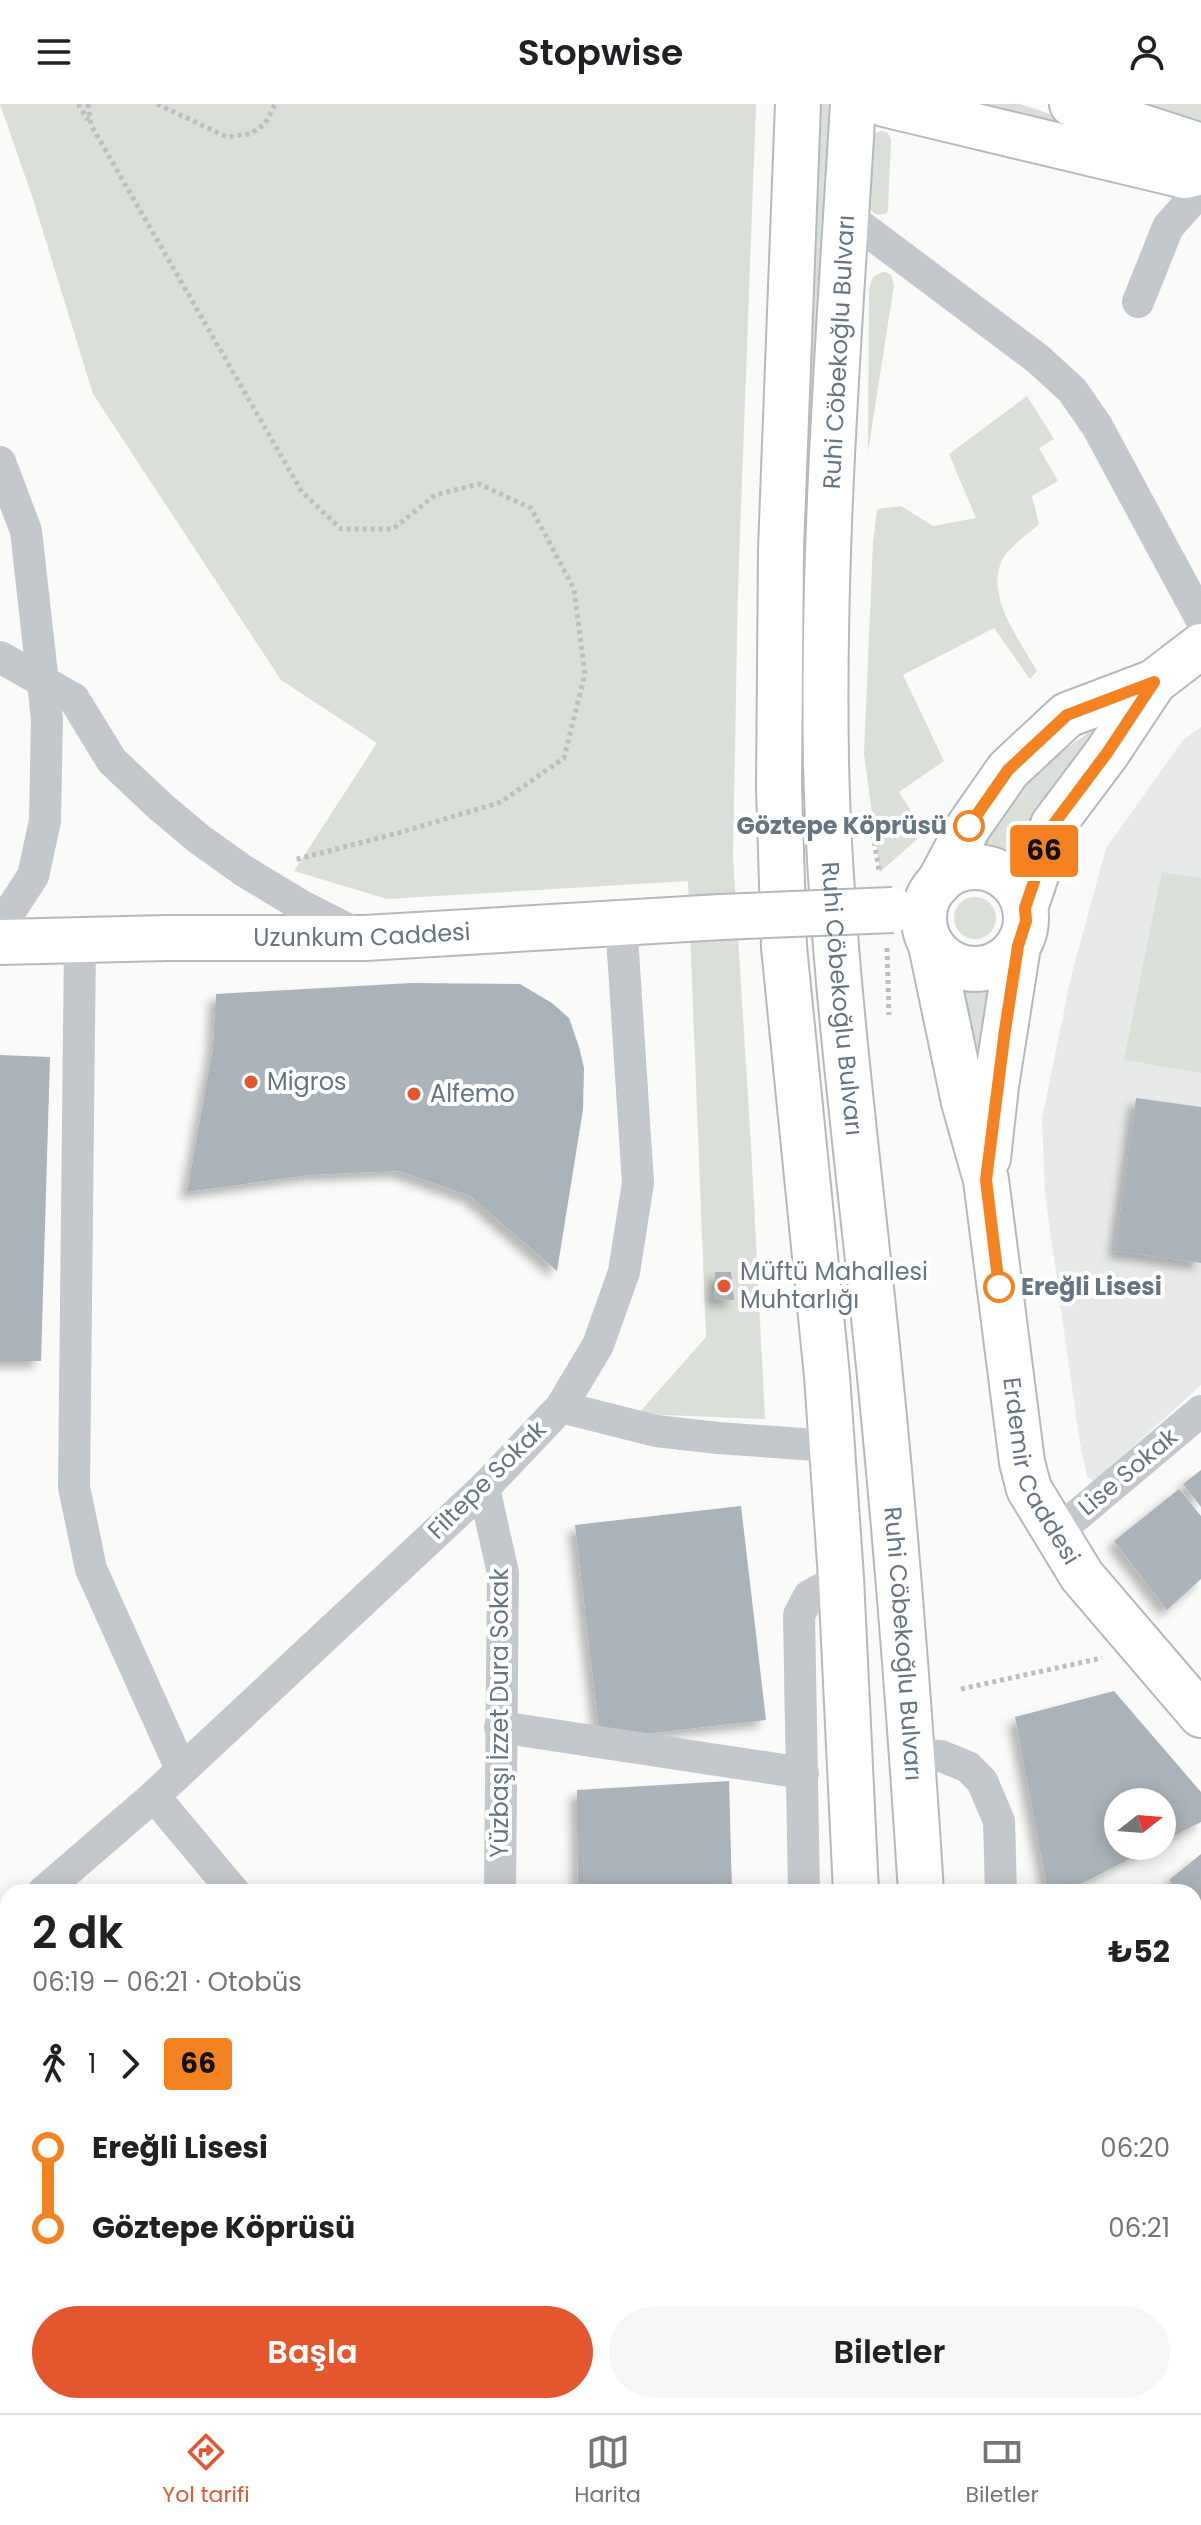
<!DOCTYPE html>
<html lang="tr">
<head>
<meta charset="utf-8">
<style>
	:root { --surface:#fff; --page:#f6f6f6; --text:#202124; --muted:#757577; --line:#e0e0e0; --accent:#e4572e }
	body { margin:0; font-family:Poppins,sans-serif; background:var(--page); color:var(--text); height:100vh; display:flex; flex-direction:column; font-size:30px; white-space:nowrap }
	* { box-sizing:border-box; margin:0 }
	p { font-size:26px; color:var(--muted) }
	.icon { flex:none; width:44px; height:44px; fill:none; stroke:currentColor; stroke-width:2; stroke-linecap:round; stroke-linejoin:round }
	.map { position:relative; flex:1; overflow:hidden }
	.details { position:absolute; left:0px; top:1780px; width:1202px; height:530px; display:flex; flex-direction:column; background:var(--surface); border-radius:24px 24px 0 0; box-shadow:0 4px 20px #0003 }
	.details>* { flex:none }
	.badge { padding:0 16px; border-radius:6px; font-size:28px; line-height:52px }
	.needle { width:52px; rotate:73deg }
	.tools { position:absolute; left:1104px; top:1684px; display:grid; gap:16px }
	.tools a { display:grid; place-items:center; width:72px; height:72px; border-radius:50%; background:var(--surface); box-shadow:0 4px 20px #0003; font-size:40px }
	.map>.badge { position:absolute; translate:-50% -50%; box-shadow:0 0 0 4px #fff }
	.legs { display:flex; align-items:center; gap:12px; height:88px; padding:0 32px; font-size:26px }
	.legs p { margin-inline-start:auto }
	.overview { display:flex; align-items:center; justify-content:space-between; height:136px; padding:0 32px }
	h1 { font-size:44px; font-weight:600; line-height:60px }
	.button { display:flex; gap:16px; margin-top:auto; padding:16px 32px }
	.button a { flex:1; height:92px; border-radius:48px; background:var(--accent); color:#fff; font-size:32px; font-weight:600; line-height:92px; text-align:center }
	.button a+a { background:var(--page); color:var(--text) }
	ul { padding:0 32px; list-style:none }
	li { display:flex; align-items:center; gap:28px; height:80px; font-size:30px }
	li i { display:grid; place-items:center; width:12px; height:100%; margin:0 10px; background:currentColor }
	li i::after { content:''; width:20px; height:20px; margin:-10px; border:6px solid; border-radius:50%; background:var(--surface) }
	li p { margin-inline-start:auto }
	li:first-child i { background:linear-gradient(#0000 50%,currentColor 0) }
	li:last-child i { background:linear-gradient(currentColor 50%,#0000 0) }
	header { display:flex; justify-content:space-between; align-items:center; height:104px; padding:0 32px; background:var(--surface); font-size:36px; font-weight:600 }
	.tab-bar { display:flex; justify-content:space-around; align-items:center; height:112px; border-top:2px solid var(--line); background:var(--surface); font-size:22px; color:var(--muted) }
	.tab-bar a { display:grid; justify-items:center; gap:4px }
	.tab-bar .current { color:var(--accent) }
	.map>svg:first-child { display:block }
</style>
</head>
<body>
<header><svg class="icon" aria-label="menu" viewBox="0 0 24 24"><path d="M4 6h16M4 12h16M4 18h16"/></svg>Stopwise<svg class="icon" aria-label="person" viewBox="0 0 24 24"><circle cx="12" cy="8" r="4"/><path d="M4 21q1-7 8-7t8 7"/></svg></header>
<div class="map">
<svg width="1201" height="2309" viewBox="0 0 1201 2309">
	<defs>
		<filter id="shadow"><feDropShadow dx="-7" dy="7" stdDeviation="4" flood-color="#0004"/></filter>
	</defs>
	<rect width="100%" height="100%" fill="#fafaf8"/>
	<!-- built -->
	<path fill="#e8e9e9" d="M 1201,623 L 1201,1281 L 1095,1377 L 1087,1373 L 1079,1334 L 1045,1090 L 1042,1015 L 1071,873 L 1106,744 L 1183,636 Z"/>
	<!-- green -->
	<g fill="#dadfd7">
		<path d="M 0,0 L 756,0 L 738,485 L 733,752 L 751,1041 L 765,1315 L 638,1310 L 706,1233 L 688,777 L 387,795 L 294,767 L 377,639 L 281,576 L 93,290 L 34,98 Z"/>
		<path d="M 815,0 L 833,0 L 797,653 Z"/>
		<path d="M 953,0 L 1020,0 L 1170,50 Z"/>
		<path d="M 1122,0 L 1201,0 L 1201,25 Z"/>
		<path d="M 882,27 L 888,29 L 891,35 L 888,107 L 886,110 C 877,111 874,111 869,103 L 872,35 L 875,29 Z"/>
		<path d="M 886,168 L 891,171 L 894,181 L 868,348 L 869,185 C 872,174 874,169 886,168 Z"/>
		<path d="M 1027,292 L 1054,335 L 1039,344 L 1058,377 L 1032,392 L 1039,420 C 1028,430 1009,443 1002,456 C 985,493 1020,536 1037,567 L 1030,575 L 994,524 L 903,571 L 944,657 L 899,688 L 924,729 L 880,768 L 864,650 L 873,439 L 877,405 L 901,402 L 933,422 L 976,414 L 949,350 Z"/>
		<path d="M 1117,609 L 1018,761 L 973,747 L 1001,704 L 1058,650 Z"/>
		<path d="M 1162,768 L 1201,774 L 1201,969 L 1124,956 Z"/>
		<circle cx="975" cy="814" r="21"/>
		<path d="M 954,882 L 992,884 L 980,1025 Z"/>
	</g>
	<!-- building -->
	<g fill="#aab3b9" filter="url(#shadow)">
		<path d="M 411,879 L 520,880 L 552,899 L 569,914 L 579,943 L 584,964 L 583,1005 L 557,1167 L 470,1092 L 398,1067 L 308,1071 L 187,1088 L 213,944 L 216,890 Z"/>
		<path d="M 0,951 L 50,953 L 41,1257 L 0,1257 Z"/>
		<path d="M 1136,994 L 1201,1003 L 1201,1159 L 1115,1147 Z"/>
		<path d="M 715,1168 L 731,1168 L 734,1196 L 714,1195 Z"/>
		<path d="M 1201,1366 L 1201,1403 L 1183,1380 Z"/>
		<path d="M 1179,1385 L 1201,1412 L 1201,1475 L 1167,1506 L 1114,1437 Z"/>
		<path d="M 741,1402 L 766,1616 L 600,1635 L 575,1421 Z"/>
		<path d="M 1114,1587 L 1201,1688 L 1201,1718 L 1162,1738 L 1162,1698 L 1118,1698 L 1118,1742 L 1155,1742 L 1065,1788 L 1048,1788 L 1015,1613 Z"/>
		<path d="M 729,1677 L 732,1788 L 578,1788 L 577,1686 Z"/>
		<path d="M 1201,1750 L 1201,1816 L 1194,1807 L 1194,1788 L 1179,1788 L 1169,1776 Z"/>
		<path d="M 1201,1893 L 1201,1921 L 1194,1912 L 1194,1898 Z"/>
		<path d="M 1194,2000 L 1201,2020 L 1201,2030 L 1194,2032 Z"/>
		<path d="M 0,2032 L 8,2040 L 8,2094 L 0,2102 Z"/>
		<path d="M 1194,2129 L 1201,2159 L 1201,2270 L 1194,2272 Z"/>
		<path d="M 8,2137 L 8,2225 L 0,2232 L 0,2143 Z"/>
		<path d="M 97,2302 L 184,2302 L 175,2309 L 89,2309 Z"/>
	</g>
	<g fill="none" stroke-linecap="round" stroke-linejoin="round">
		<!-- secondary casing -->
		<g stroke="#b3babf" stroke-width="48">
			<g id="secondary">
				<path d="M 884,0 L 1185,72 L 1201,68"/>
				<path d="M 1072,0 L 1201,42"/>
				<circle cx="975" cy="814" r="51"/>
				<path d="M 938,780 L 969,722 L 1008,666 L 1067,611 L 1154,578 L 1201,542"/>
				<path d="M 1025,804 L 1053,721 L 1107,649 L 1154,578"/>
				<path id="s1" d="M 0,838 L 166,834 L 365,834 L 721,813"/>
				<path id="s2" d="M 931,841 L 964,998 L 986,1076 L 1022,1358 L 1029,1385 L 1082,1472 L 1201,1611"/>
				<path d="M 988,1054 L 996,982 L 1018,842"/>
			</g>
		</g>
		<!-- primary casing -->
		<g stroke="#b5babe" stroke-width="48">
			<g id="primary">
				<path d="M 798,0 L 781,445 L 779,683 L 784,843 L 827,1272 L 841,1474 L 856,1788"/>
				<path id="s3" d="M 853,0 C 840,219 822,438 826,657 C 830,843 855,1028 874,1213 C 894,1405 909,1596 921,1788"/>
				<path d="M 833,2309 L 834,2302"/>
				<path d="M 927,2309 L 927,2302"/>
			</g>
		</g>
		<!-- path -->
		<g stroke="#bbbfc2" stroke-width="5" stroke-dasharray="4 4" stroke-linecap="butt">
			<path d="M 78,0 L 88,16"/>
			<path d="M 88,0 L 91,21 L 302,388 L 341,425 L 393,425 L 435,391 L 479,380 L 531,404 L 574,485 L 585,570 L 564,654 L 501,698 L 402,728 L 294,756"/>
			<path d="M 157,0 L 227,33 L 250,30 L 265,20 L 275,0"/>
			<path d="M 873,730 L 879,767"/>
			<path d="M 887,844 L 889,911"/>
			<path d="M 961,1585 L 1102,1554"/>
		</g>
		<!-- street -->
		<g stroke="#c3c8cc" stroke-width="32">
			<path d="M 846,111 L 1038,255 L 1072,286 L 1097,322 L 1201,515"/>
			<path d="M 1138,198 L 1168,123 L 1201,86"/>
			<path d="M 0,358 L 26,427 L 47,615 L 45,717 L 33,772 L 5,815 L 0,818"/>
			<path d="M 0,553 L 74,595 L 112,657 L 161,703 L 199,735 L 244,767 L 300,801 L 359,831"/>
			<path d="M 80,836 L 74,1383 L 91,1465 L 181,1665"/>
			<path d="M 561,1303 L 656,1327 L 718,1334 L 830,1342"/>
			<path d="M 484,1384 L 503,1469 L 500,1788"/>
			<path d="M 1055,1430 L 1201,1307"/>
			<path d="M 500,1623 L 803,1669"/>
			<path d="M 913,1651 L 941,1652 L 968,1663 L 982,1677 L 999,1717 L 1001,1788"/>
			<path d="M 154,1692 L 234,1788"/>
			<path d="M 43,1788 L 154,1692 L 484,1384 L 561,1303 L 598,1241 L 624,1168 L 638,1079 L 621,817"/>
			<path d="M 804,1788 L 799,1511 L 809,1492 L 841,1474"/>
			<path d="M 0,1826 L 8,1819"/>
			<path d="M 0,1922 L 8,1932"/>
			<path d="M 509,2302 L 509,2309"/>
			<path d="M 298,2309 L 303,2302"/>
		</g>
		<!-- secondary -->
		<use href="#secondary" stroke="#fff" stroke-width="44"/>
		<!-- primary -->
		<use href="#primary" stroke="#fff" stroke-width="44"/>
		<!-- secondary-bridge casing -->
		<g stroke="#b3babf" stroke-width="48" stroke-linecap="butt">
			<path id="secondary-bridge" d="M 721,813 L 893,806"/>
		</g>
		<!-- secondary-bridge -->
		<use href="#secondary-bridge" stroke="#fff" stroke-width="44"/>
	</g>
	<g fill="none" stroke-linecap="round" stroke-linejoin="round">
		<!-- line-1 casing -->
		<g stroke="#fff" stroke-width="18">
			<path id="line-1" d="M 969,722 L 1008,666 L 1067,611 L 1154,578 L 1107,649 L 1053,721 L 1025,804 L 1026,817 L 1018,842 L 1005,926 L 986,1076 L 999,1183"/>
		</g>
		<!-- line-1 -->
		<use href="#line-1" stroke="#f58220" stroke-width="12"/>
	</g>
	<!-- markers -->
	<g fill="#fff" stroke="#f58220" stroke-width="4">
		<circle cx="969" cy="722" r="14"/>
		<circle cx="999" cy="1183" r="14"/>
	</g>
	<g fill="#e4572e" stroke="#fff" stroke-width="3">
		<circle cx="251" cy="978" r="8"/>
		<circle cx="414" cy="990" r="8"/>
		<circle cx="724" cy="1182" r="8"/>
	</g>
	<g text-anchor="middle" stroke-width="8" stroke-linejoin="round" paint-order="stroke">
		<!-- street labels -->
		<g font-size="24" fill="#657683" stroke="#fff">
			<text transform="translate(839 248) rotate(-87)" y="8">Ruhi Cöbekoğlu Bulvarı</text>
			<text dy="8" stroke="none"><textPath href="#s1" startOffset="362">Uzunkum Caddesi</textPath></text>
			<text dy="8" stroke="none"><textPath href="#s3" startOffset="896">Ruhi Cöbekoğlu Bulvarı</textPath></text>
			<text dy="8" stroke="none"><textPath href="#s2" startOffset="540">Erdemir Caddesi</textPath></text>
			<text transform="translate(1128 1368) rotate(-40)" y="8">Lise Sokak</text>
			<text transform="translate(487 1376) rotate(-45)" y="8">Filtepe Sokak</text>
			<text dy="8" stroke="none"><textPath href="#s3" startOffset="1544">Ruhi Cöbekoğlu Bulvarı</textPath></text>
			<text transform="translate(500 1609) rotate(-90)" y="8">Yüzbaşı İzzet Dura Sokak</text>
		</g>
		<!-- stop labels -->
		<g font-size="24" font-weight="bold" fill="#657683" stroke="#fff" text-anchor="end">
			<text x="947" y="730">Göztepe Köprüsü</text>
			<text x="1021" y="1191" text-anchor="start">Ereğli Lisesi</text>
		</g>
		<!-- poi labels -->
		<g font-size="24" fill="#657683" stroke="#fff" text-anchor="start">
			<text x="267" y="986">Migros</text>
			<text x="430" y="998">Alfemo</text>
			<text x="740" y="1176">Müftü Mahallesi<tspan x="740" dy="28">Muhtarlığı</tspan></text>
		</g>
	</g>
</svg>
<div class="tools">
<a><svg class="needle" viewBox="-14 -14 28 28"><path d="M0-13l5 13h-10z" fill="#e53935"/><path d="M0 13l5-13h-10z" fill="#757577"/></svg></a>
</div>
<b class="badge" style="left:1044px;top:747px;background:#f58220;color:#111">66</b>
<section class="details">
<div class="overview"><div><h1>2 dk</h1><p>06:19 – 06:21 · Otobüs</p></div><b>₺52</b></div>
<div class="legs"><svg class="icon" aria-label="walk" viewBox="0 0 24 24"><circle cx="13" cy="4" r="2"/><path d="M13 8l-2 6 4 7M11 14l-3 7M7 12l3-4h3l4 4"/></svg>1<svg class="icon" aria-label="forward" viewBox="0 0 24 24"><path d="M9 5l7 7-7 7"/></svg><b class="badge" style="background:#f58220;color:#111">66</b></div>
<ul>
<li><i style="color:#f58220"></i><b>Ereğli Lisesi</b><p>06:20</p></li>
<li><i style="color:#f58220"></i><b>Göztepe Köprüsü</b><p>06:21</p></li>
</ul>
<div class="button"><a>Başla</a><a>Biletler</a></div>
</section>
</div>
<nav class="tab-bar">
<a class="current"><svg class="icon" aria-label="directions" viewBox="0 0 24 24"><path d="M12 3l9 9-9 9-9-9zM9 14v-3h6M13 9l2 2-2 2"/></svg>Yol tarifi</a>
<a><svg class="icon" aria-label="map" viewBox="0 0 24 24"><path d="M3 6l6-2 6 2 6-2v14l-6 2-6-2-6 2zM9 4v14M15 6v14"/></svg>Harita</a>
<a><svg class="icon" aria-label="tickets" viewBox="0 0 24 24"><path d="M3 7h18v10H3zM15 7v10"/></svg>Biletler</a>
</nav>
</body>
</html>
